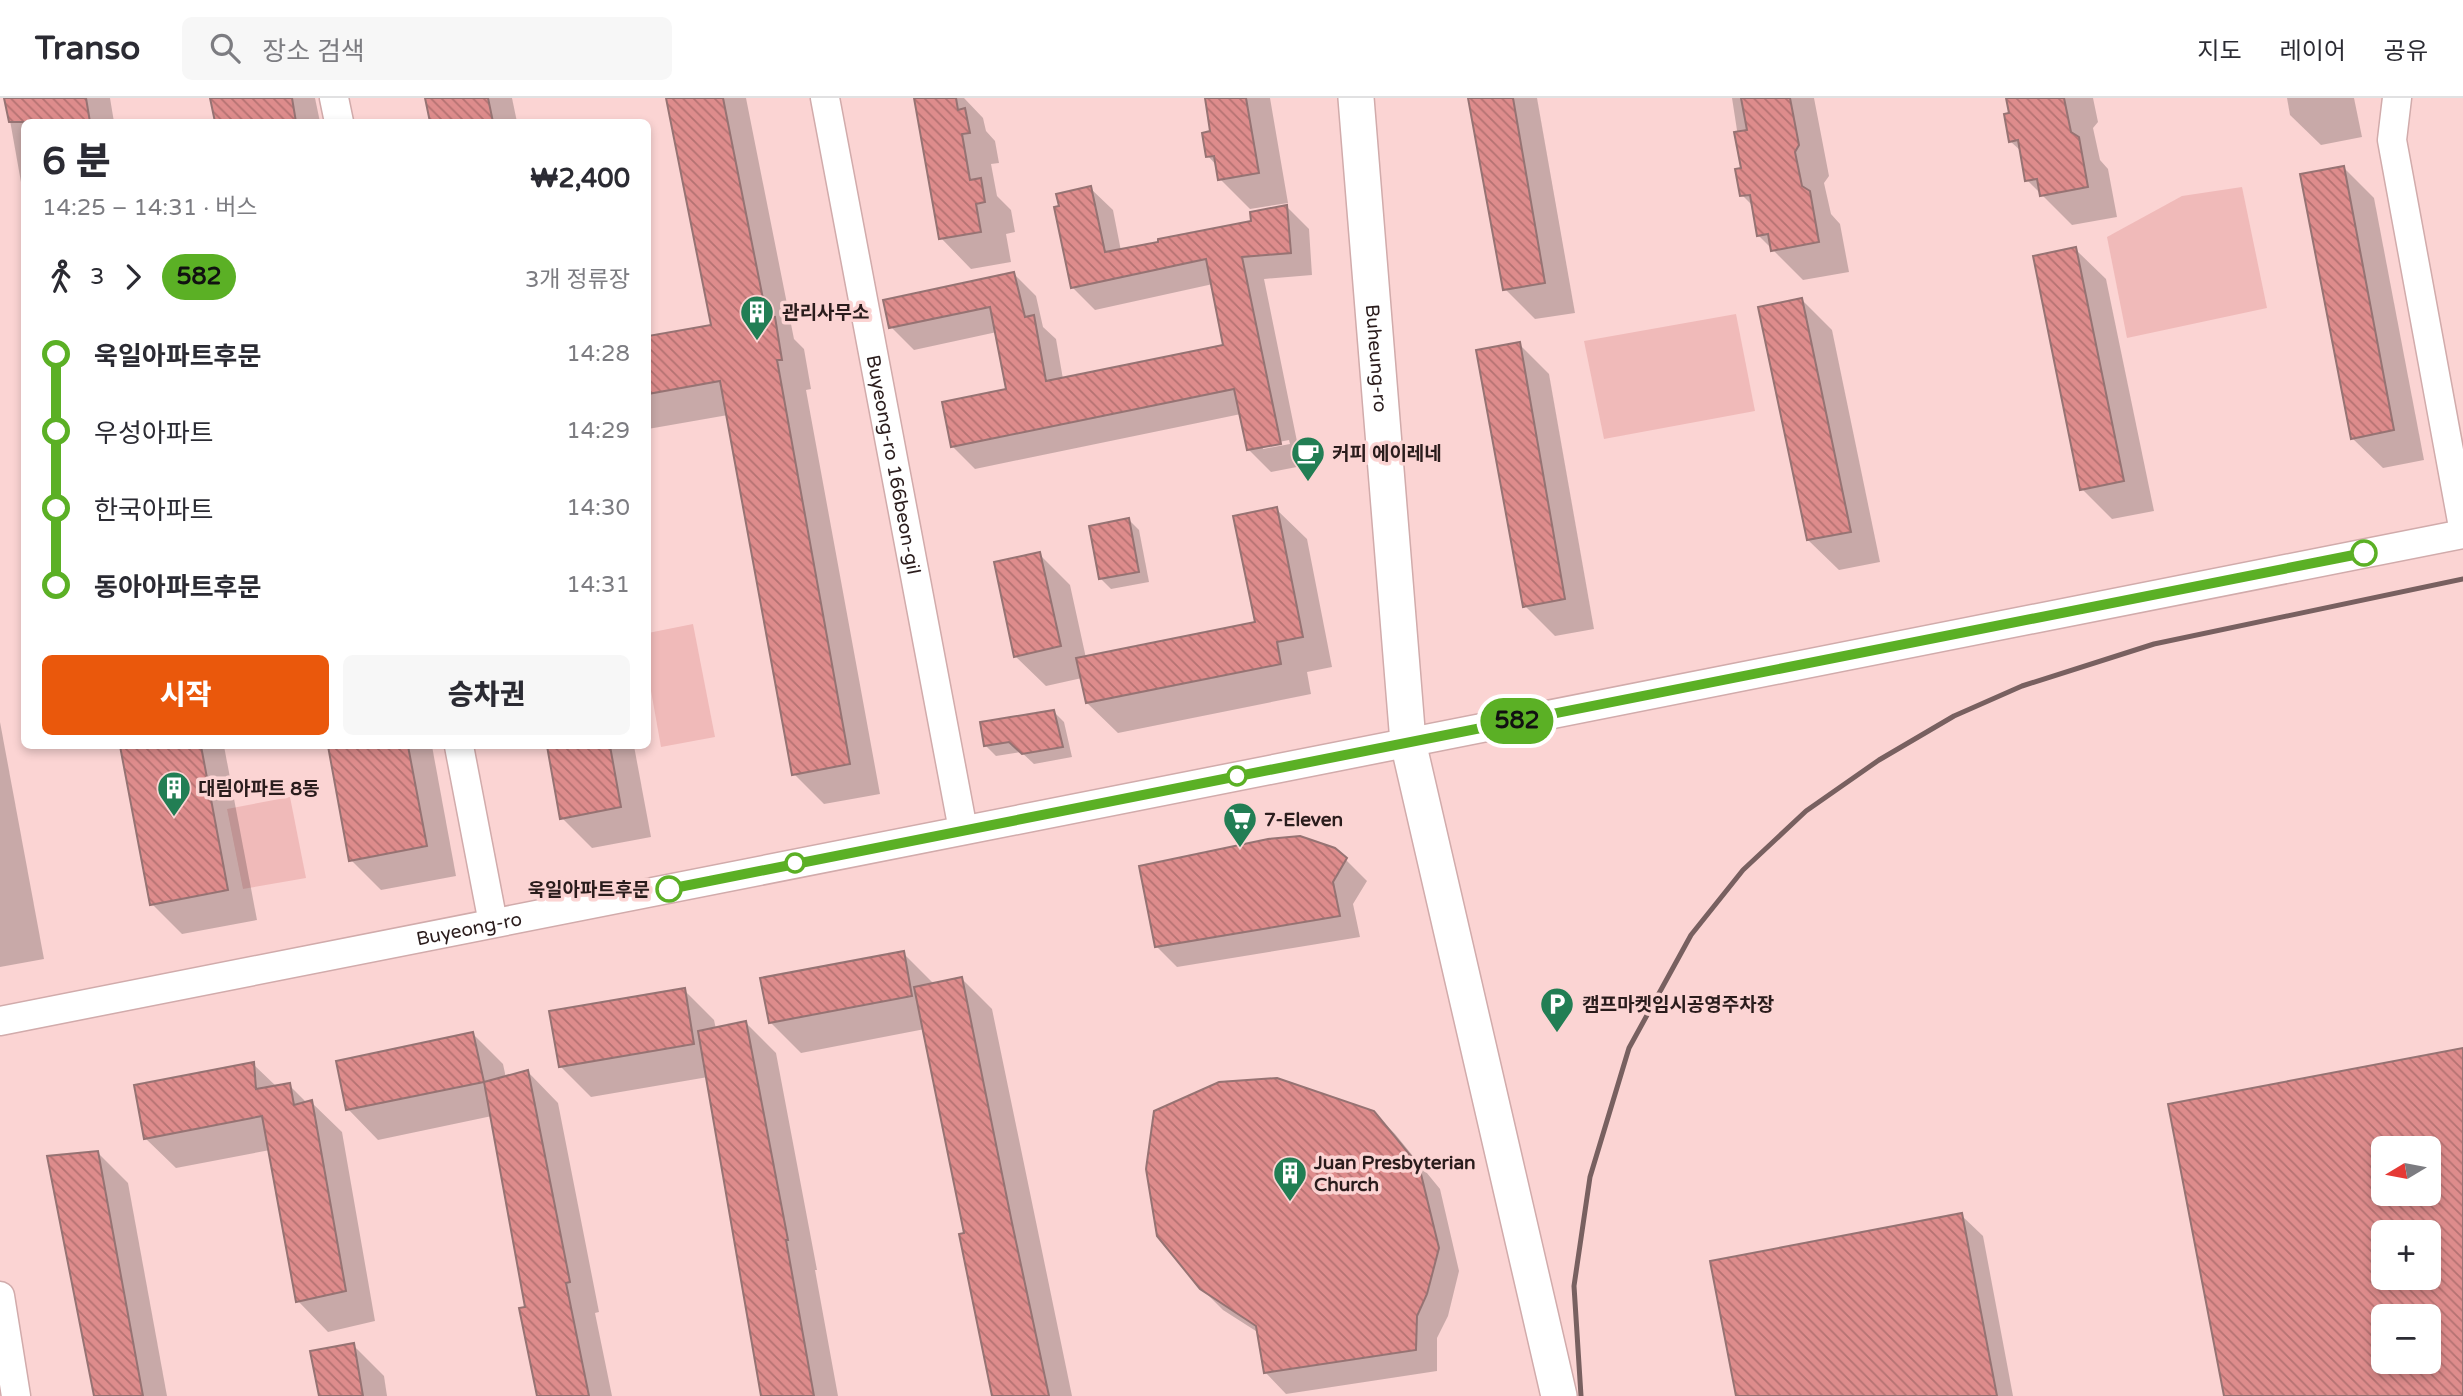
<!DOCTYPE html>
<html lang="ko">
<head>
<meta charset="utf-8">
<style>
	:root { --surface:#fff; --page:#f7f7f7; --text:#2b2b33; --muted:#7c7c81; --line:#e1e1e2; --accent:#ea580c }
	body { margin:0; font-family:"Varela Round","Noto Sans KR",sans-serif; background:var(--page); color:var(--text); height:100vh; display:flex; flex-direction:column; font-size:26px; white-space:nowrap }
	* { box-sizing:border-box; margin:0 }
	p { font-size:23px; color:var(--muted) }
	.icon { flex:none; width:38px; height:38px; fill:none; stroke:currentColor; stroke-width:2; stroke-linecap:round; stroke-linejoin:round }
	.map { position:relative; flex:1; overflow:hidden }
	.drawer { position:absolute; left:21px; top:21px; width:630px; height:630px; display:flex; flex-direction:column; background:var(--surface); border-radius:10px; box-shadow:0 4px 10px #0003 }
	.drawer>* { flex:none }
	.badge { padding:0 14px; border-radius:23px; font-size:24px; line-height:46px }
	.needle { width:46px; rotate:260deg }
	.buttons { position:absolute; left:2371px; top:1038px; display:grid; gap:14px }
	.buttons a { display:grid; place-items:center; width:70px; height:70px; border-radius:10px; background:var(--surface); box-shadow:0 4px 10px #0003; font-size:35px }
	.map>.badge { position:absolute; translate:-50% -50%; box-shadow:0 0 0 4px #fff }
	.legs { display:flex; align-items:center; gap:10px; height:77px; padding:0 21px; font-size:23px }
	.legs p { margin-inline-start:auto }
	.head { display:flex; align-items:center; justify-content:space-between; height:119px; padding:0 21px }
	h1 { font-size:38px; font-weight:800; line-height:52px }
	.button { display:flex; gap:14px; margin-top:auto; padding:14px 21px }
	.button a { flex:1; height:80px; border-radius:10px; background:var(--accent); color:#fff; font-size:28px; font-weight:800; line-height:80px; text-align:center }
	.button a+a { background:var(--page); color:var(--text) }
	ul { padding:0 21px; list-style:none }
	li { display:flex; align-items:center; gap:24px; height:77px; font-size:26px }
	li i { display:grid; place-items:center; width:10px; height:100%; margin:0 9px; background:currentColor }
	li i::after { content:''; width:18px; height:18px; margin:-9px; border:5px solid; border-radius:50%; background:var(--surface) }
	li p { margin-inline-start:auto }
	li:first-child i { background:linear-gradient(#0000 50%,currentColor 0) }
	li:last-child i { background:linear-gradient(currentColor 50%,#0000 0) }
	header { display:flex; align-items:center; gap:42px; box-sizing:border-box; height:98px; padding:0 35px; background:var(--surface); border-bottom:2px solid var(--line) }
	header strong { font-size:33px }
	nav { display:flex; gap:38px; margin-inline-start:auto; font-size:24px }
	.search { width:490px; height:63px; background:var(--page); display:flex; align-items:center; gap:18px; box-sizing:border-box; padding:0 24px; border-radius:10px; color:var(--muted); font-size:26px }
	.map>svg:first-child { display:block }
</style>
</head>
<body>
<header>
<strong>Transo</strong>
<div class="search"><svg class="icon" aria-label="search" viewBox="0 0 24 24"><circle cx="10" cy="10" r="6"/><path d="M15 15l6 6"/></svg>장소 검색</div>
<nav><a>지도</a><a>레이어</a><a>공유</a></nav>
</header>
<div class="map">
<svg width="2463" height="1298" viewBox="0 0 2463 1298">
	<defs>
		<pattern id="building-back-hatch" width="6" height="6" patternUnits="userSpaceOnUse" patternTransform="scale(1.75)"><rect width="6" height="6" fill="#de8c8c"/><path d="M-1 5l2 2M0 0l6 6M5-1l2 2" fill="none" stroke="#b47272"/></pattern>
	</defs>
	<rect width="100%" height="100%" fill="#fbd4d3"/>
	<!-- park -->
	<g fill="#f0bab9">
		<path d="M 2242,89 L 2267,210 L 2127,240 L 2107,139 L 2182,98 Z"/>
		<path d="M 1736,216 L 1755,313 L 1604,341 L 1584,243 Z"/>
		<path d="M 693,526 L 715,639 L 661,649 L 648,576 L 648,535 Z"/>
		<path d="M 290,699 L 306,780 L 243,791 L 227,711 Z"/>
	</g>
	<!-- shadow -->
	<g fill="#0003" fill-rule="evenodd">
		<path d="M 6,0 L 110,0 L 114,24 L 24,24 L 24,101 Z"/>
		<path d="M 212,0 L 315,0 L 320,24 L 217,24 Z"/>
		<path d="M 427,0 L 512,0 L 517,24 L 432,24 Z"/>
		<path d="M 668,0 L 746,0 L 794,241 L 804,251 L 811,291 L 806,292 L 880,696 L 824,706 L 794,676 L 728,317 L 648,331 L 648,240 L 713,228 Z"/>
		<path d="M 916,0 L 964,0 L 983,20 L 986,33 L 995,43 L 999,65 L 991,66 L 997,98 L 1011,112 L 1015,134 L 1006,136 L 1011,164 L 971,171 L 941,140 Z"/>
		<path d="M 1206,0 L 1270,0 L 1288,105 L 1250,111 L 1220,81 L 1217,68 L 1208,58 L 1212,35 Z"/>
		<path d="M 1470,0 L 1537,0 L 1575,215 L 1535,221 L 1505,191 Z"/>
		<path d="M 1732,0 L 1814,0 L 1829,78 L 1824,85 L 1831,116 L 1840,126 L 1849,174 L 1803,182 L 1758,137 L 1754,109 L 1742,97 L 1743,71 Z"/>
		<path d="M 2008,0 L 2093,0 L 2098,24 L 2093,30 L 2100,62 L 2108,71 L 2117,119 L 2072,127 L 2027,82 L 2022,54 L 2010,43 Z"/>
		<path d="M 2287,0 L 2354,0 L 2362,39 L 2321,47 L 2290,17 Z"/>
		<path d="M 2343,69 L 2374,100 L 2424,362 L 2383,370 L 2352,340 Z"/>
		<path d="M 1090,90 L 1113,112 L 1121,153 L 1253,124 L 1287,109 L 1309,131 L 1312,177 L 1264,181 L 1302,368 L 1271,374 L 1249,352 L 1241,316 L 975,371 L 952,348 L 1008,293 L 997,234 L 914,252 L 891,229 L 1014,176 L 1036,198 L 1043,229 L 1056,241 L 1063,281 L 1225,248 L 1213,186 L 1095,212 L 1072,189 ZM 1289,342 L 1290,346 L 1263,351 L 1263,347 Z"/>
		<path d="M 2075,151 L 2106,181 L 2154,413 L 2112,421 L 2082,391 Z"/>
		<path d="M 1802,202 L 1832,232 L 1880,464 L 1839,472 L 1808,442 Z"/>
		<path d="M 1519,246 L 1549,276 L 1594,531 L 1555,538 L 1525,508 Z"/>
		<path d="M 1276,411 L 1307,441 L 1332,569 L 1307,574 L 1311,596 L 1118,635 L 1087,605 L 1082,580 L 1046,588 L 1015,558 L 1039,456 L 1070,487 L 1086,560 L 1257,525 Z"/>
		<path d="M 1129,422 L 1139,432 L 1149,484 L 1111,491 L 1100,480 Z"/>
		<path d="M 1054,614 L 1064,624 L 1072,659 L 1034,666 L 1021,654 L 996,658 L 986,648 Z"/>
		<path d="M 0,624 L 44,861 L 0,869 Z"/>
		<path d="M 122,648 L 224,648 L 257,822 L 182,836 L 152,806 Z"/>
		<path d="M 329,648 L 432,648 L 456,778 L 381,792 L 351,762 Z"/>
		<path d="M 548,648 L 634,648 L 651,739 L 592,750 L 562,720 Z"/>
		<path d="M 1345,761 L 1367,783 L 1353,806 L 1360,839 L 1177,869 L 1156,848 Z"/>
		<path d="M 903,855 L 934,886 L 961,880 L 992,911 L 1072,1298 L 994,1298 L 966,1136 L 925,931 L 801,955 L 770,924 Z"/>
		<path d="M 684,892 L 714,922 L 716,931 L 746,925 L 776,955 L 817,1172 L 815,1172 L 838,1298 L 763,1298 L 708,979 L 591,999 L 561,969 Z"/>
		<path d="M 473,936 L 503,966 L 506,980 L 528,974 L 558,1005 L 599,1214 L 595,1215 L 612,1298 L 539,1298 L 527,1210 L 492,1018 L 378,1042 L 348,1011 Z"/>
		<path d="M 2463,952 L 2463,1298 L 2226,1298 L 2170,1007 ZM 2384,1050 L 2429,1050 L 2429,1096 L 2384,1096 ZM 2384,1134 L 2429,1134 L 2429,1180 L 2384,1180 ZM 2384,1218 L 2429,1218 L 2429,1264 L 2384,1264 Z"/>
		<path d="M 253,966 L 277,989 L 289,987 L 307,1005 L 311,1004 L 342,1034 L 375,1223 L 328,1234 L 298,1203 L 270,1052 L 176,1070 L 145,1040 Z"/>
		<path d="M 1373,1014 L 1395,1036 L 1440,1091 L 1459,1173 L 1448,1218 L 1437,1240 L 1437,1273 L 1286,1296 L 1265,1274 L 1259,1235 L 1223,1212 L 1201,1190 Z"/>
		<path d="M 97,1054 L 128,1085 L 167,1298 L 95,1298 Z"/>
		<path d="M 1961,1117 L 1983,1138 L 2013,1298 L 1738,1298 Z"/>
		<path d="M 353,1247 L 384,1278 L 387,1298 L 320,1298 Z"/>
	</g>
	<!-- building -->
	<g fill="url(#building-back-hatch)" stroke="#967373" stroke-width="2" fill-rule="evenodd">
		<path d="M 4,0 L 86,0 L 90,24 L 9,24 Z"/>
		<path d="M 210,0 L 292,0 L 296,24 L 215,24 Z"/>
		<path d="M 425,0 L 488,0 L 493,24 L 430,24 Z"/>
		<path d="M 666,0 L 723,0 L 767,221 L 775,219 L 782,262 L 777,262 L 850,666 L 792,677 L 720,283 L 648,296 L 648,238 L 711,227 Z"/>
		<path d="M 914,0 L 956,0 L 958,12 L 965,10 L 970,35 L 962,36 L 970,82 L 981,80 L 985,104 L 976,106 L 981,134 L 939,141 Z"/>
		<path d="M 1205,0 L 1246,0 L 1259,75 L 1218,82 L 1214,58 L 1206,59 L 1202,35 L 1210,33 Z"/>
		<path d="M 1468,0 L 1513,0 L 1545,185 L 1503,192 Z"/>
		<path d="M 1741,0 L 1790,0 L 1799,47 L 1795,54 L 1802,88 L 1810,93 L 1819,144 L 1771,153 L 1768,136 L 1757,138 L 1750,97 L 1740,98 L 1735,71 L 1741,70 L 1734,34 L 1747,32 Z"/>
		<path d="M 2006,0 L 2064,0 L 2071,34 L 2079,39 L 2088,89 L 2040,98 L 2037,81 L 2025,83 L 2018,42 L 2009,44 L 2004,16 L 2009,15 Z"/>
		<path d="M 2344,68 L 2394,332 L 2351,341 L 2300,76 Z"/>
		<path d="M 1091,88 L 1105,154 L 1158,144 L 1158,141 L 1251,123 L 1250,114 L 1287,107 L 1291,155 L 1242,159 L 1281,346 L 1247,352 L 1234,291 L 951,349 L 942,304 L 1006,291 L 990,209 L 889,230 L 883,202 L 1014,174 L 1025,219 L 1034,217 L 1046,283 L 1223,247 L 1206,161 L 1071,190 L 1054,109 L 1059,108 L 1056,96 Z"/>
		<path d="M 2076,149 L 2124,383 L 2080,392 L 2033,158 Z"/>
		<path d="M 1802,200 L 1851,434 L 1807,442 L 1758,209 Z"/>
		<path d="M 1520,244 L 1565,501 L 1523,509 L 1476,252 Z"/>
		<path d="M 1277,409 L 1303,539 L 1277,544 L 1281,566 L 1086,605 L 1076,560 L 1255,524 L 1233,418 Z"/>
		<path d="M 1129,420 L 1139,474 L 1099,481 L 1089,428 Z"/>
		<path d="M 1040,454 L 1061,548 L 1014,559 L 994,464 Z"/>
		<path d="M 1054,612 L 1063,649 L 1022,656 L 1009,644 L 984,648 L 980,624 Z"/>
		<path d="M 120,648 L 201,648 L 228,792 L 150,807 Z"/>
		<path d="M 328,648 L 408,648 L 427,748 L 349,763 Z"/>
		<path d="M 547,648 L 610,648 L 621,709 L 560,721 Z"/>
		<path d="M 1300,738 L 1335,750 L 1347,760 L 1333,784 L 1340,818 L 1155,849 L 1139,768 L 1268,741 Z"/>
		<path d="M 904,853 L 912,898 L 769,925 L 760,880 Z"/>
		<path d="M 962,879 L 1012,1125 L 1049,1298 L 992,1298 L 959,1136 L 964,1135 L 914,889 Z"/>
		<path d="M 685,890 L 694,946 L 559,969 L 549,913 Z"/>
		<path d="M 746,923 L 788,1142 L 786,1142 L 814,1298 L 761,1298 L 698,933 Z"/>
		<path d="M 473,934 L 484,984 L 346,1012 L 336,963 Z"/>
		<path d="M 2463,950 L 2463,1298 L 2224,1298 L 2168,1006 ZM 2384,1050 L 2429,1050 L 2429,1096 L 2384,1096 ZM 2384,1134 L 2429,1134 L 2429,1180 L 2384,1180 ZM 2384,1218 L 2429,1218 L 2429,1264 L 2384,1264 Z"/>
		<path d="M 254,964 L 256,991 L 290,985 L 294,1007 L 312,1002 L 346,1193 L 296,1204 L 262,1018 L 144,1041 L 134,987 Z"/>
		<path d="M 528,972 L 570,1184 L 566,1185 L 589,1298 L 537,1298 L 519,1210 L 525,1209 L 484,984 Z"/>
		<path d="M 1277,980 L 1374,1013 L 1419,1068 L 1439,1150 L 1427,1196 L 1417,1218 L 1416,1252 L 1264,1275 L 1256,1228 L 1200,1191 L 1157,1138 L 1146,1071 L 1154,1013 L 1219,984 Z"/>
		<path d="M 98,1053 L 143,1298 L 94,1298 L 47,1058 Z"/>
		<path d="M 1962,1115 L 1997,1298 L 1736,1298 L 1710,1163 Z"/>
		<path d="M 354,1245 L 363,1298 L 319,1298 L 310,1253 Z"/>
	</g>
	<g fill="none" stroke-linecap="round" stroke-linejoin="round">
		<!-- minor casing -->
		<g stroke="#d1abab" stroke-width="31">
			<g id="minor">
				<path d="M 334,0 L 339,24"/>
				<path id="s1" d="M 825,0 L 963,732"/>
				<path d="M 2397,0 L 2392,42 L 2463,429"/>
				<path d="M 459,648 L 493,825"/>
				<path id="s2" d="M 0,923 L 2463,436"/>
				<path d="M 0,1198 L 16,1298"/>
			</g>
		</g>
		<!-- major casing -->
		<g stroke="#d1abab" stroke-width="38">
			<g id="major">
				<path id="s3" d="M 1356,0 L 1408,644 L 1559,1298"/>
			</g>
		</g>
		<!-- minor -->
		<use href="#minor" stroke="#fff" stroke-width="28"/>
		<!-- major -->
		<use href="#major" stroke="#fff" stroke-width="35"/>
		<!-- rail -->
		<path stroke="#786060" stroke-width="5" d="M 1581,1298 L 1574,1188 L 1590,1079 L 1629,950 L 1691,837 L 1743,772 L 1806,713 L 1879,662 L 1954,618 L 2022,588 L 2154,546 L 2463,481"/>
	</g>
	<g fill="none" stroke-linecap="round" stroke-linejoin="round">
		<!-- line-1 casing -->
		<g stroke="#fff" stroke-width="16">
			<path id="line-1" d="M 669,791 L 2364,455"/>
		</g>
		<!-- line-1 -->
		<use href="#line-1" stroke="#5bb025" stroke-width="10"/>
	</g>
	<!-- icons -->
	<defs>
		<g id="building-pin" transform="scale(1.75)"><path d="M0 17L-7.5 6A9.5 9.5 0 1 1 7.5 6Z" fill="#227e54" stroke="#fbd4d3"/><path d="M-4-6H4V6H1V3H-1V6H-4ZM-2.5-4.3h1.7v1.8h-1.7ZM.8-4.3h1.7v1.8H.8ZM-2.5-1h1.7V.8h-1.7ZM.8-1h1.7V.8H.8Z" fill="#fff"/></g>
		<g id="cafe-pin" transform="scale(1.75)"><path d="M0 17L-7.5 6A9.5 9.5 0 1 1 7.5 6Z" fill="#227e54" stroke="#fbd4d3"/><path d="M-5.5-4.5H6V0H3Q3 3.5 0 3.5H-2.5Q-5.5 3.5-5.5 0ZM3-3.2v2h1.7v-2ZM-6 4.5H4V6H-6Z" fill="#fff"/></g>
		<g id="supermarket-pin" transform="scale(1.75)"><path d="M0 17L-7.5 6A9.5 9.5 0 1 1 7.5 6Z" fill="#227e54" stroke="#fbd4d3"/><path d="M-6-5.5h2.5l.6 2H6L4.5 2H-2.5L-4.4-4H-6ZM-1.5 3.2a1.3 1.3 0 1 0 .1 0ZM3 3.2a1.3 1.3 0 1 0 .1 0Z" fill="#fff"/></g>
		<g id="parking-pin" transform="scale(1.75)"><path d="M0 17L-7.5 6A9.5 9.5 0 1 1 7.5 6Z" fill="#227e54" stroke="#fbd4d3"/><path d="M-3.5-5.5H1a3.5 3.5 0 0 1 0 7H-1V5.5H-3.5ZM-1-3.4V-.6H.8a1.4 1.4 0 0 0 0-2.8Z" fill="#fff"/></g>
	</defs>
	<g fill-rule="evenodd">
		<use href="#building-pin" x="757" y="214"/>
		<use href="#cafe-pin" x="1308" y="355"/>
		<use href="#building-pin" x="174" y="690"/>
		<use href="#supermarket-pin" x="1240" y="721"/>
		<use href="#parking-pin" x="1557" y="906"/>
		<use href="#building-pin" x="1290" y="1075"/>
	</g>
	<!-- markers -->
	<g fill="#fff" stroke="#5bb025" stroke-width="3.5">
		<circle cx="2364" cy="455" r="12"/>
		<circle cx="1237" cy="678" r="9"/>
		<circle cx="795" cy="765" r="9"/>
		<circle cx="669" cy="791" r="12"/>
	</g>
	<g text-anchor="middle" stroke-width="7" stroke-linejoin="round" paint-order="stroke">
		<!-- poi labels -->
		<g font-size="19" font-weight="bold" fill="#2a1c1c" stroke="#fbd4d3" text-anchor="start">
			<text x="782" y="221">관리사무소</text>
			<text x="1332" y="362">커피 에이레네</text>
			<text x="198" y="697">대림아파트 8동</text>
			<text x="1264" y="728">7-Eleven</text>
			<text x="1582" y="913">캠프마켓임시공영주차장</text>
			<text x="1314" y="1071">Juan Presbyterian<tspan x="1314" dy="22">Church</tspan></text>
		</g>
		<!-- street labels -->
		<g font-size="19" fill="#2a1c1c" stroke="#fbd4d3">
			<text dy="7" stroke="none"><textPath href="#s3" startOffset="261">Buheung-ro</textPath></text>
			<text dy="7" stroke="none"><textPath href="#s1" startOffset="373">Buyeong-ro 166beon-gil</textPath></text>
			<text dy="7" stroke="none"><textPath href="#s2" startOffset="478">Buyeong-ro</textPath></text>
		</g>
		<!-- stop labels -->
		<g font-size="19" font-weight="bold" fill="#2a1c1c" stroke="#fbd4d3" text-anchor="end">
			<text x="650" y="798">욱일아파트후문</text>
		</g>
	</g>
</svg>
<div class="buttons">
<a><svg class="needle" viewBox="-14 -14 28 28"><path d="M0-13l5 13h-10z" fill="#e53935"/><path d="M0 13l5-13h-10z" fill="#7c7c81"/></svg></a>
<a>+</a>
<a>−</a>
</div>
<b class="badge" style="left:1517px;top:623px;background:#5bb025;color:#111">582</b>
<section class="drawer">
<div class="head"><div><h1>6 분</h1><p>14:25 – 14:31 · 버스</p></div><b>₩2,400</b></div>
<div class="legs"><svg class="icon" aria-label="walk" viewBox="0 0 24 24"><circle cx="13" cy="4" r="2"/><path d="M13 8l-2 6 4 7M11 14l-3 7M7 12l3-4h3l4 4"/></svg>3<svg class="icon" aria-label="forward" viewBox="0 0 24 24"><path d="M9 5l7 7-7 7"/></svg><b class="badge" style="background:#5bb025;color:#111">582</b><p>3개 정류장</p></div>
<ul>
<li><i style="color:#5bb025"></i><b>욱일아파트후문</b><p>14:28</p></li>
<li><i style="color:#5bb025"></i><span>우성아파트</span><p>14:29</p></li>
<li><i style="color:#5bb025"></i><span>한국아파트</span><p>14:30</p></li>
<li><i style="color:#5bb025"></i><b>동아아파트후문</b><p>14:31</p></li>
</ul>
<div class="button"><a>시작</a><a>승차권</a></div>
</section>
</div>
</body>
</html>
